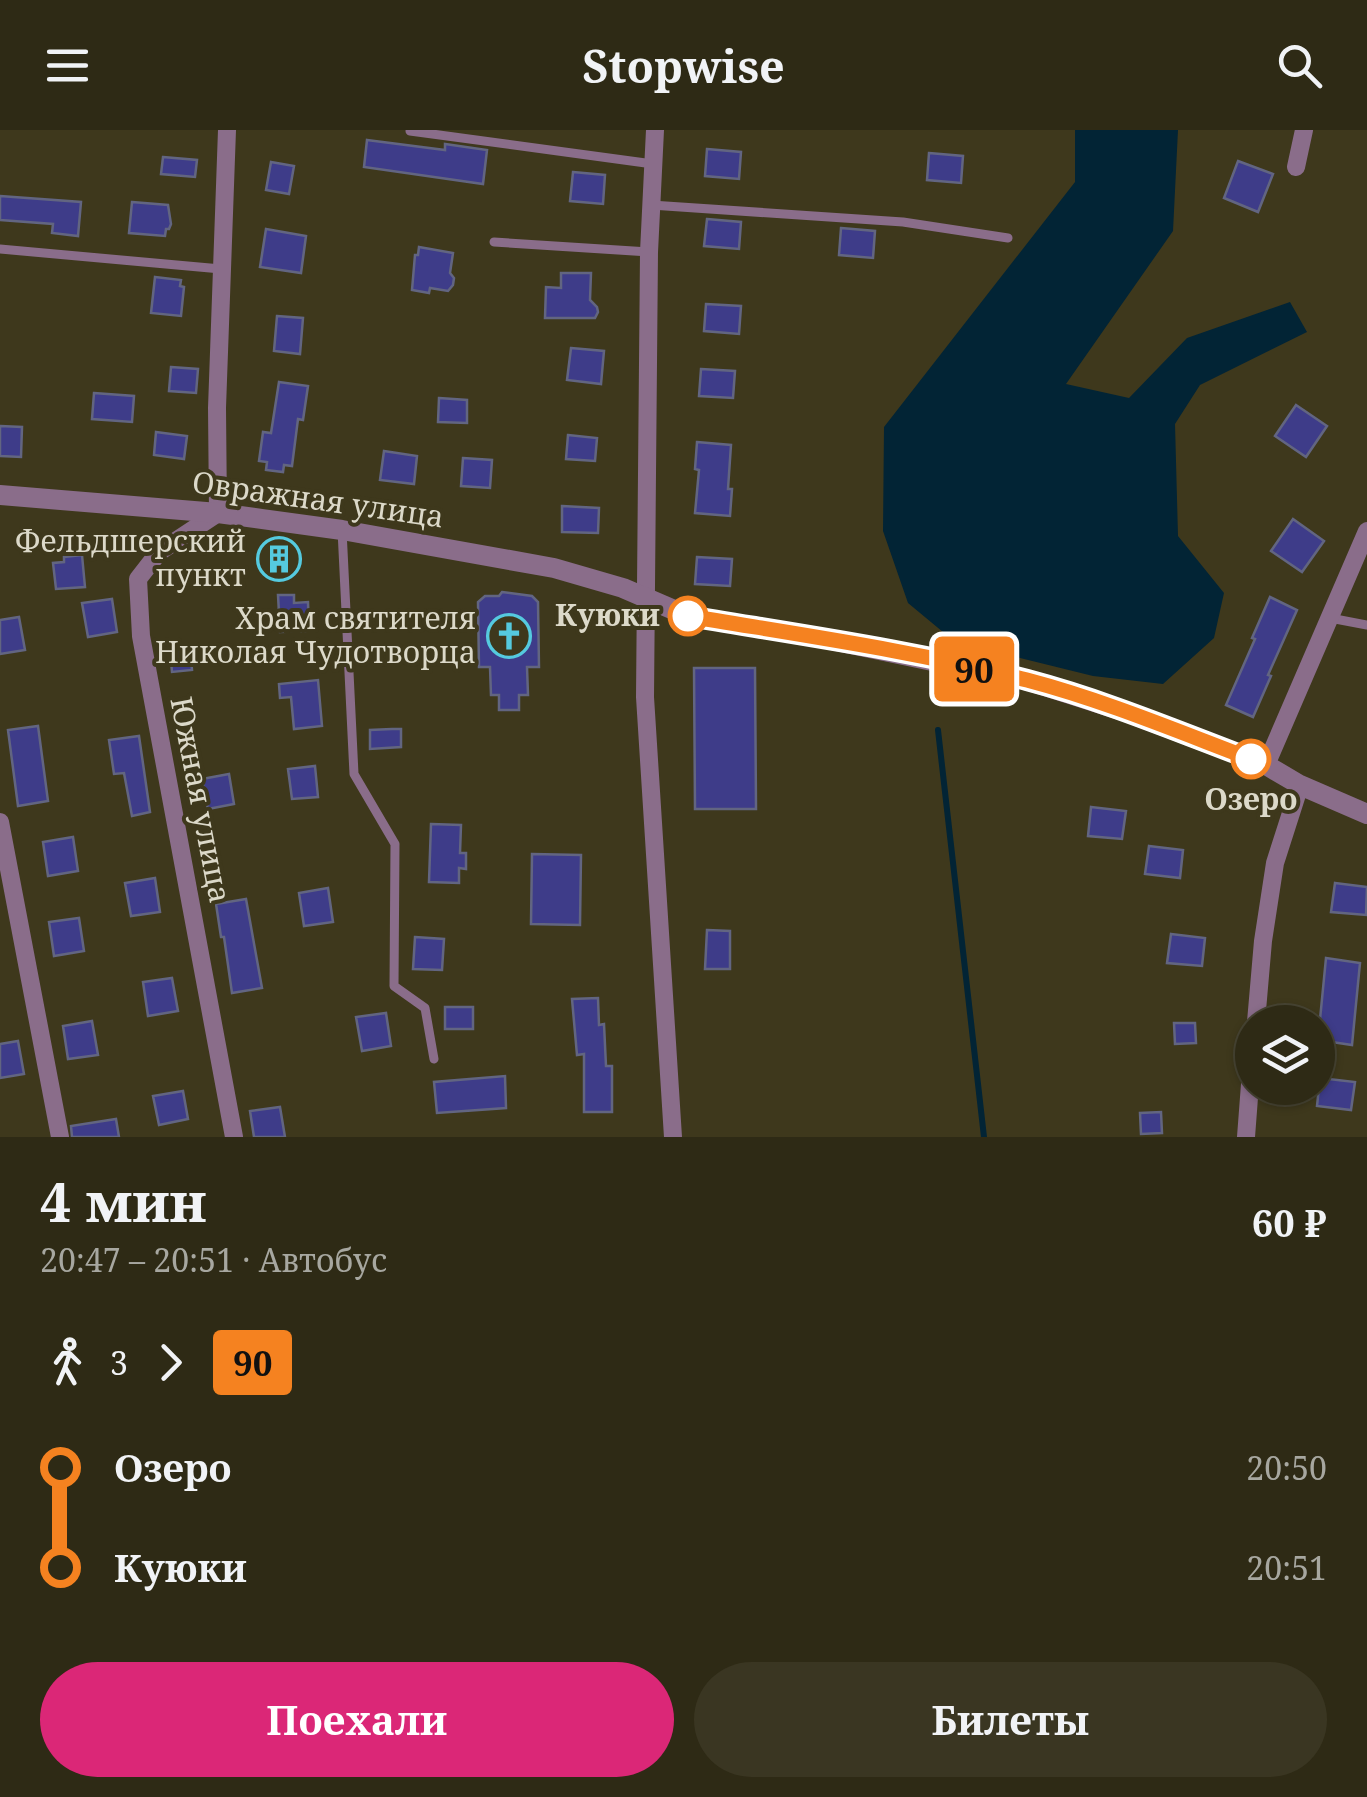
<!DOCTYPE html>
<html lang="ru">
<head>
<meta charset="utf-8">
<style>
	:root { --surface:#2e2a15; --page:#3a3622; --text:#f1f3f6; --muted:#a7a7a0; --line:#494634; --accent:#db2777 }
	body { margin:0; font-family:"Noto Serif",serif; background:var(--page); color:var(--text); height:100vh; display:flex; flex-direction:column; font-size:38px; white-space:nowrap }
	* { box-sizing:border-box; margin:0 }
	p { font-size:32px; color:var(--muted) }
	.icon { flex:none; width:55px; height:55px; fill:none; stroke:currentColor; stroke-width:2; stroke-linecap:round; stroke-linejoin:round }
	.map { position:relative; height:1007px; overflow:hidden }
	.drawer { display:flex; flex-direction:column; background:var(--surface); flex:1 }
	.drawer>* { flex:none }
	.badge { padding:0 20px; border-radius:8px; font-size:35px; line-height:65px }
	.controls { position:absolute; left:1235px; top:875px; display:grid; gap:20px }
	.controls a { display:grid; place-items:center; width:100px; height:100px; border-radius:50%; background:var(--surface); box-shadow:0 2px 8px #0004,0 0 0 2px var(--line); font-size:50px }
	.map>.badge { position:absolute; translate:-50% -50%; box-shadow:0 0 0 5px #fff }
	.legs { display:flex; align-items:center; gap:15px; height:110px; padding:0 40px; font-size:32px }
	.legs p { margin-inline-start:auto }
	.summary { display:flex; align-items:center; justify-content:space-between; height:170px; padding:0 40px }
	h1 { font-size:55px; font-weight:700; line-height:75px }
	.button { display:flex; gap:20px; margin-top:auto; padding:20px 40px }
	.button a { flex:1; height:115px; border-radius:60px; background:var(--accent); color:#fff; font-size:40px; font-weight:700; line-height:115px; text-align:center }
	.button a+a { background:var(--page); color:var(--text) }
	ul { padding:0 40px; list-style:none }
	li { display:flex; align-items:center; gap:35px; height:100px; font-size:38px }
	li i { display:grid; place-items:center; width:15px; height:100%; margin:0 12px; background:currentColor }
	li i::after { content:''; width:25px; height:25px; margin:-12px; border:8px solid; border-radius:50%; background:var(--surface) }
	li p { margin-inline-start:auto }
	li:first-child i { background:linear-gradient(#0000 50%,currentColor 0) }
	li:last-child i { background:linear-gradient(currentColor 50%,#0000 0) }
	header { display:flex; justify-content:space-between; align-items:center; height:130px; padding:0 40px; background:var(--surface); font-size:45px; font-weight:700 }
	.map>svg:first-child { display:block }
</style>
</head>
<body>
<header><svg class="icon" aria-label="menu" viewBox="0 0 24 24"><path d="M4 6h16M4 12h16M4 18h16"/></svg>Stopwise<svg class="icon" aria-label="search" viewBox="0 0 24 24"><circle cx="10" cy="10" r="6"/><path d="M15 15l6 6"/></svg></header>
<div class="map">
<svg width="1367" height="1007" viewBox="0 0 1367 1007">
	<rect width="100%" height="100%" fill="#3e381c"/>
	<!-- water -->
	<path fill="#022435" d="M 1075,0 L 1178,0 L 1173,101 L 1066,254 L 1129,268 L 1187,208 L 1290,172 L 1307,202 L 1200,255 L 1175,294 L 1178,406 L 1224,463 L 1214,508 L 1163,554 L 1093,546 L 955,512 L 908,473 L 883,401 L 884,297 L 1075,52 Z"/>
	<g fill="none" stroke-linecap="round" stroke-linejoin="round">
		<!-- stream -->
		<path stroke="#022435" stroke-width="6" d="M 938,600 L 984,1007"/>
	</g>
	<!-- building -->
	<g fill="#3e3c89" stroke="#626581" stroke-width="2.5">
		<path d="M 367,10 L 445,20 L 445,14 L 487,20 L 483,54 L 364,37 Z"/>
		<path d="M 707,19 L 741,22 L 739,49 L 705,46 Z"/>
		<path d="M 929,23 L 963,26 L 961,53 L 927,50 Z"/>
		<path d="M 163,27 L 197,30 L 195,47 L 161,44 Z"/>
		<path d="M 1238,31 L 1273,44 L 1258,82 L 1224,68 Z"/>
		<path d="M 271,32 L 294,36 L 289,64 L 266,60 Z"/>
		<path d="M 573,42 L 605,45 L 603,74 L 570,71 Z"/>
		<path d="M 0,66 L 81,72 L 78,106 L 52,103 L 53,94 L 0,90 Z"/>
		<path d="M 132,72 L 168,75 L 171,94 L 169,99 L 166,99 L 165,106 L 129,103 Z"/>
		<path d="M 707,89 L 741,92 L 739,119 L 704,116 Z"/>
		<path d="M 841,98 L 875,101 L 873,128 L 839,125 Z"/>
		<path d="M 266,99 L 306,106 L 301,143 L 260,137 Z"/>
		<path d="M 419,117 L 453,123 L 450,143 L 454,148 L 453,155 L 448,161 L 430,158 L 429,163 L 412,160 L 415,125 L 418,125 Z"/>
		<path d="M 561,143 L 591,143 L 590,170 L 597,177 L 598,182 L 595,188 L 545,188 L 546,157 L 561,158 Z"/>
		<path d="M 155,147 L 181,150 L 180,156 L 184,157 L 181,186 L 151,183 Z"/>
		<path d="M 706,174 L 741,176 L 739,204 L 704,201 Z"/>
		<path d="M 277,186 L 303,188 L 300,224 L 274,221 Z"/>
		<path d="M 571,218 L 604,221 L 601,254 L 567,250 Z"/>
		<path d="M 171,237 L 198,239 L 196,263 L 169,261 Z"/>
		<path d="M 701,239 L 735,241 L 733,268 L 699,266 Z"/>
		<path d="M 279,252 L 308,256 L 303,290 L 298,289 L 292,336 L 284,335 L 283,342 L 266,340 L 267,332 L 259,331 L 263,302 L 271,303 Z"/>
		<path d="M 94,263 L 134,266 L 132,292 L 92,289 Z"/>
		<path d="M 439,268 L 467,270 L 467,293 L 438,292 Z"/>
		<path d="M 1296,275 L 1327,296 L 1306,327 L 1275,306 Z"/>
		<path d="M 0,296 L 22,297 L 21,327 L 0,326 Z"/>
		<path d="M 156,302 L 187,306 L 184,329 L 154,325 Z"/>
		<path d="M 568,305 L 597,308 L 595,331 L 566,329 Z"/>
		<path d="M 697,312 L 731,315 L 728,359 L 732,359 L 730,386 L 695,383 L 699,340 L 695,339 Z"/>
		<path d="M 384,321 L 417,326 L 414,354 L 380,350 Z"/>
		<path d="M 463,328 L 492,330 L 490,358 L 461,356 Z"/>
		<path d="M 562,376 L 599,378 L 598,403 L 562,402 Z"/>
		<path d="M 1293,389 L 1324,411 L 1302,442 L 1271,421 Z"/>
		<path d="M 270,415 L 290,416 L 288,443 L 268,441 Z"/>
		<path d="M 82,425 L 85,457 L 56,459 L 53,433 L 64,432 L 64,427 Z"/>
		<path d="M 697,427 L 732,429 L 730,456 L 695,454 Z"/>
		<path d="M 502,462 L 532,466 L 538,472 L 539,537 L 527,537 L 528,565 L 519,565 L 519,580 L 499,580 L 499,565 L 491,565 L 490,537 L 479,537 L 478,472 L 485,466 L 499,466 Z"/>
		<path d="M 278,465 L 294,465 L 294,473 L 308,472 L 309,501 L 280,502 Z"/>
		<path d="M 1270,467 L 1297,480 L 1268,545 L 1271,546 L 1253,587 L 1226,575 L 1255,509 L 1252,508 Z"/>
		<path d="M 112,469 L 117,502 L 88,507 L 82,473 Z"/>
		<path d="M 19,487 L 25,520 L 0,524 L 0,490 Z"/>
		<path d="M 190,517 L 192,540 L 172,542 L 170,519 Z"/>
		<path d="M 694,538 L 755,538 L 756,679 L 695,679 Z"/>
		<path d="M 318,550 L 322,596 L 294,599 L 291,567 L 280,568 L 279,554 Z"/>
		<path d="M 38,596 L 48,671 L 18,676 L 8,600 Z"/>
		<path d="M 392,599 L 401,599 L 401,617 L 370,619 L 370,600 Z"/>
		<path d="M 139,606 L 150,682 L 132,686 L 124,643 L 114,644 L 109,610 Z"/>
		<path d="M 315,636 L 318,667 L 292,669 L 288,639 Z"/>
		<path d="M 229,644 L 234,674 L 208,679 L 202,649 Z"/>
		<path d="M 1091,677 L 1126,681 L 1122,709 L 1088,706 Z"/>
		<path d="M 431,694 L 461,695 L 460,723 L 466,723 L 466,739 L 459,738 L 459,753 L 429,752 Z"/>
		<path d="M 73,707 L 78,741 L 48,746 L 43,712 Z"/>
		<path d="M 1149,716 L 1183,720 L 1180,748 L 1145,744 Z"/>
		<path d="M 532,724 L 581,725 L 580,795 L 531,794 Z"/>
		<path d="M 155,748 L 160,782 L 131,786 L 125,753 Z"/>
		<path d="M 1335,753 L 1367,757 L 1366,785 L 1331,782 Z"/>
		<path d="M 328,758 L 333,792 L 304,796 L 299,763 Z"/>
		<path d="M 246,769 L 262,858 L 232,863 L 224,807 L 221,807 L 216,774 Z"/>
		<path d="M 79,788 L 84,821 L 54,826 L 49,792 Z"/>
		<path d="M 707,800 L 730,801 L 730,839 L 705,839 Z"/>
		<path d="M 1171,804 L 1205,808 L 1202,836 L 1167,833 Z"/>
		<path d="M 415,807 L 444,809 L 442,840 L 413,839 Z"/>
		<path d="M 1326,828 L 1360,833 L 1352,915 L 1318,910 Z"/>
		<path d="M 172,848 L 178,881 L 148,886 L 143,852 Z"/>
		<path d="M 598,868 L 599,895 L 604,894 L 606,936 L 612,936 L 612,982 L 584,982 L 584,924 L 577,925 L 572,869 Z"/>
		<rect x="445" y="877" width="28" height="22"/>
		<path d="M 386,883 L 391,916 L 362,921 L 356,887 Z"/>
		<path d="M 92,891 L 98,925 L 68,929 L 63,896 Z"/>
		<path d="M 1174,893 L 1195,893 L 1196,913 L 1175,914 Z"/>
		<path d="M 18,911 L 24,944 L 0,948 L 0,914 Z"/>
		<path d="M 505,946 L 506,978 L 437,983 L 434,952 Z"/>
		<path d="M 1320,948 L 1355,952 L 1351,980 L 1317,976 Z"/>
		<path d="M 183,961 L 188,989 L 159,995 L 153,966 Z"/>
		<path d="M 280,977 L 285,1007 L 254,1007 L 250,981 Z"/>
		<path d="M 1161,982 L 1162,1003 L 1141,1004 L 1140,983 Z"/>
		<path d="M 116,989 L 119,1007 L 72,1007 L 71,996 Z"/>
	</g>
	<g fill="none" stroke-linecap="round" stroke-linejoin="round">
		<!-- service -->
		<g stroke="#8a6d8a" stroke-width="9">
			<path d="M 410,1 L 653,34"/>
			<path d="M 651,75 L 903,92 L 1008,108"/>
			<path d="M 494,112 L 649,122"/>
			<path d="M 0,119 L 221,139"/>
			<path d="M 342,400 L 354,644 L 395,714 L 394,856 L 425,878 L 434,929"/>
			<path d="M 1330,488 L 1367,495"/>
		</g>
		<!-- minor -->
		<g stroke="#8a6d8a" stroke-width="18">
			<path d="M 227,0 L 217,278 L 218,383 L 159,422 L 138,449 L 141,506 L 234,1007"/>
			<path d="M 655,0 L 649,122 L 645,567 L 673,1007"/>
			<path d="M 1296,37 L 1304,0"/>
			<path d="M 1266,635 L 1367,401"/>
			<path d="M 0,692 L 60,1007"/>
			<path d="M 1256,892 L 1263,811 L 1275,733 L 1300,655"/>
			<path d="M 1246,1007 L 1252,928"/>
		</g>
		<!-- tertiary -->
		<path stroke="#8a6d8a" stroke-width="20" d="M 0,365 L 218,383 L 342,400 L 554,438 L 623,458 L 688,486 L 812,506 L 1029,551 L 1126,582 L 1266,635 L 1300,655 L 1367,684"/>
	</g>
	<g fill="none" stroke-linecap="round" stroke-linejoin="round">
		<!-- line-1 casing -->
		<g stroke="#fff" stroke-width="22">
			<path id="line-1" d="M 688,486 C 801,505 916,521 1027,550 C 1103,570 1177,601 1251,629"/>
		</g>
		<!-- line-1 -->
		<use href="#line-1" stroke="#f58220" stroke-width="15"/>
	</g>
	<!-- icons -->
	<defs>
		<g id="building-ring" transform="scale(2.25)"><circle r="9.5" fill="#3e381c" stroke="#55cadf" stroke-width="1.5"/><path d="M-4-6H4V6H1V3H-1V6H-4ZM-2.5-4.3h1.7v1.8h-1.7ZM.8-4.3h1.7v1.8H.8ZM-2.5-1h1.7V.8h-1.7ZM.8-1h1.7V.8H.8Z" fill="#55cadf"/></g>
		<g id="church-ring" transform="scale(2.25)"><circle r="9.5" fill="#3e381c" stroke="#55cadf" stroke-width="1.5"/><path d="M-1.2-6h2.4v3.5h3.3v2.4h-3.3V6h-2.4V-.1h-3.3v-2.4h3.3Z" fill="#55cadf"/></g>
	</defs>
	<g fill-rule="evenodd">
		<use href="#building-ring" x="279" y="429"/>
		<use href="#church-ring" x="509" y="506"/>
	</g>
	<!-- markers -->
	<g fill="#fff" stroke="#f58220" stroke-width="5">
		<circle cx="688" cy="486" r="18"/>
		<circle cx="1251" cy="629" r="18"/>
	</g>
	<g text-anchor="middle" stroke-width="8" stroke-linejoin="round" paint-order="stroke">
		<!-- street labels -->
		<g font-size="30" fill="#dcd9c9" stroke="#3e381c">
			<text transform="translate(318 370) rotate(8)" y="10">Овражная улица</text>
			<text transform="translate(200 670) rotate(79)" y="10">Южная улица</text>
		</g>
		<!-- poi labels -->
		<g font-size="30" fill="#dcd9c9" stroke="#3e381c" text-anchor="end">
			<text x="246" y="422">Фельдшерский<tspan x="246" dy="34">пункт</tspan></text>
			<text x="476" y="499">Храм святителя<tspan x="476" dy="34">Николая Чудотворца</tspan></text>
		</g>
		<!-- stop labels -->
		<g font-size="30" font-weight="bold" fill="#dcd9c9" stroke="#3e381c" text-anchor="end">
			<text x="660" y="496">Куюки</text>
			<text x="1251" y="680" text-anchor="middle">Озеро</text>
		</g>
	</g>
</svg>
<div class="controls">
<a><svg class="icon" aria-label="layers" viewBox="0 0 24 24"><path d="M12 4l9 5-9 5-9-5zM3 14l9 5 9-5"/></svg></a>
</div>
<b class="badge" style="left:974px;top:539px;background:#f58220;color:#111">90</b>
</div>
<section class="drawer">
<div class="summary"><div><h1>4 мин</h1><p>20:47 – 20:51 · Автобус</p></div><b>60 ₽</b></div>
<div class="legs"><svg class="icon" aria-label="walk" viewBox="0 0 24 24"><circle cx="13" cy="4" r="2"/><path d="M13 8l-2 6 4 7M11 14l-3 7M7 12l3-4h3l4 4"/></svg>3<svg class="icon" aria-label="forward" viewBox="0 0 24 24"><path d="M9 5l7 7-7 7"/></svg><b class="badge" style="background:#f58220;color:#111">90</b></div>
<ul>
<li><i style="color:#f58220"></i><b>Озеро</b><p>20:50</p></li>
<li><i style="color:#f58220"></i><b>Куюки</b><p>20:51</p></li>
</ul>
<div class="button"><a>Поехали</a><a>Билеты</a></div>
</section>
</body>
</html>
